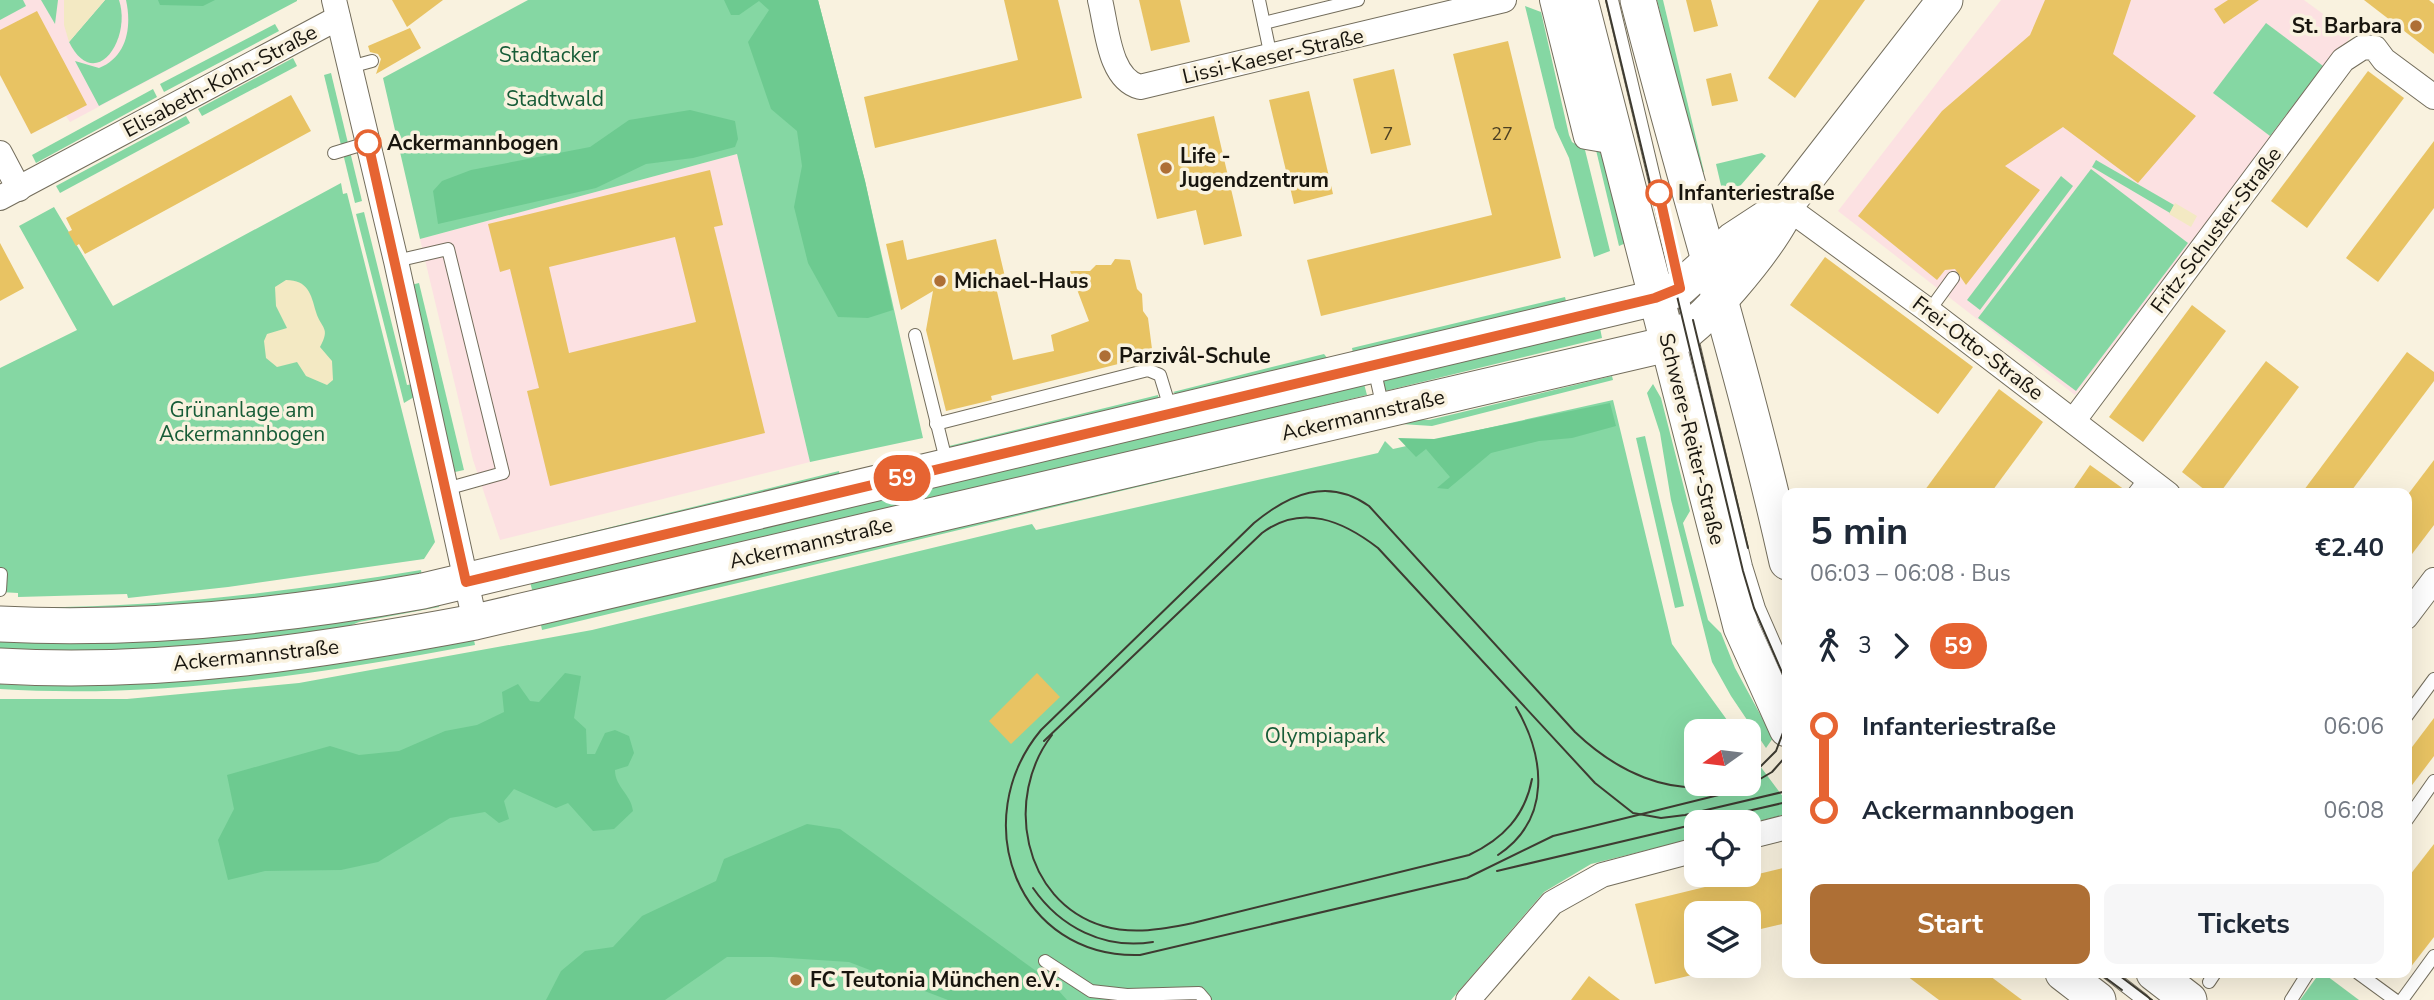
<!DOCTYPE html>
<html lang="en">
<head>
<meta charset="utf-8">
<style>
	:root { --surface:#fff; --page:#f6f6f7; --text:#1f2937; --muted:#747a83; --accent:#ae6f35 }
	body { margin:0; font-family:"Nunito Sans",sans-serif; background:var(--page); color:var(--text); height:100vh; display:flex; flex-direction:column; font-size:26px; white-space:nowrap }
	* { box-sizing:border-box; margin:0 }
	p { font-size:23px; color:var(--muted) }
	.icon { flex:none; width:38px; height:38px; fill:none; stroke:currentColor; stroke-width:2; stroke-linecap:round; stroke-linejoin:round }
	.map { position:relative; flex:1; overflow:hidden }
	.side { position:absolute; left:1782px; top:488px; width:630px; height:490px; display:flex; flex-direction:column; background:var(--surface); border-radius:14px; box-shadow:0 7px 28px #0002 }
	.side>* { flex:none }
	.badge { padding:0 14px; border-radius:23px; font-size:24px; line-height:46px }
	.needle { width:46px; rotate:256deg }
	.buttons { position:absolute; left:1684px; top:719px; display:grid; gap:14px }
	.buttons a { display:grid; place-items:center; width:77px; height:77px; border-radius:14px; background:var(--surface); box-shadow:0 7px 28px #0002; font-size:35px }
	.map>.badge { position:absolute; translate:-50% -50%; box-shadow:0 0 0 4px #fff }
	.legs { display:flex; align-items:center; gap:10px; height:77px; padding:0 28px; font-size:23px }
	.legs p { margin-inline-start:auto }
	.headline { display:flex; align-items:center; justify-content:space-between; height:119px; padding:0 28px }
	h1 { font-size:38px; font-weight:700; line-height:52px }
	.action { display:flex; gap:14px; margin-top:auto; padding:14px 28px }
	.action a { flex:1; height:80px; border-radius:14px; background:var(--accent); color:#fff; font-size:28px; font-weight:700; line-height:80px; text-align:center }
	.action a+a { background:var(--page); color:var(--text) }
	ul { padding:0 28px; list-style:none }
	li { display:flex; align-items:center; gap:24px; height:84px; font-size:26px }
	li i { display:grid; place-items:center; width:10px; height:100%; margin:0 9px; background:currentColor }
	li i::after { content:''; width:18px; height:18px; margin:-9px; border:5px solid; border-radius:50%; background:var(--surface) }
	li p { margin-inline-start:auto }
	li:first-child i { background:linear-gradient(#0000 50%,currentColor 0) }
	li:last-child i { background:linear-gradient(currentColor 50%,#0000 0) }
	.map>svg:first-child { display:block }
</style>
</head>
<body>
<div class="map">
<svg width="2434" height="1000" viewBox="0 0 2434 1000">
	<rect width="100%" height="100%" fill="#f9f2df"/>
	<!-- education -->
	<g fill="#fce1e2">
		<path d="M 0,0 L 153,0 L 185,61 L 70,122 L 66,116 L 31,134 L 0,75 Z"/>
		<path d="M 2001,0 L 2304,0 L 2352,35 L 2075,395 L 1838,211 Z"/>
		<path d="M 737,154 L 810,462 L 500,540 L 473,460 L 420,239 Z"/>
	</g>
	<!-- green -->
	<g fill="#85d7a3">
		<path d="M 0,0 L 23,0 L 26,6 L 0,20 Z"/>
		<path d="M 41,0 L 58,0 L 55,24 Z"/>
		<path d="M 105,0 L 119,0 C 132,39 95,94 69,42 Z"/>
		<path d="M 126,0 L 297,0 L 297,1 L 99,106 L 75,61 L 99,68 C 127,57 132,27 126,0 Z"/>
		<path d="M 528,0 L 818,0 L 865,181 L 923,438 L 810,462 L 737,154 L 420,239 L 383,78 Z"/>
		<path d="M 1657,0 L 1663,0 L 1704,172 L 1700,173 Z"/>
		<path d="M 1525,6 L 1541,12 L 1569,135 L 1572,142 L 1585,150 L 1610,251 L 1594,257 L 1569,158 L 1555,128 Z"/>
		<path d="M 2266,23 L 2323,66 L 2270,136 L 2213,93 Z"/>
		<path d="M 275,24 L 279,31 L 164,92 L 160,84 Z"/>
		<path d="M 293,58 L 297,66 L 202,116 L 198,109 Z"/>
		<path d="M 331,73 L 362,201 L 355,203 L 324,75 Z"/>
		<path d="M 153,89 L 157,97 L 36,163 L 32,155 Z"/>
		<path d="M 186,116 L 190,123 L 60,193 L 56,186 Z"/>
		<path d="M 1596,150 L 1604,154 L 1626,243 L 1619,246 Z"/>
		<path d="M 1762,153 L 1766,156 L 1728,200 L 1723,194 L 1716,164 Z"/>
		<path d="M 2096,160 L 2174,205 L 2170,213 L 2092,167 Z"/>
		<path d="M 2091,169 L 2188,243 L 2076,391 L 1978,318 Z"/>
		<path d="M 2061,176 L 2073,186 L 1980,310 L 1967,300 Z"/>
		<path d="M 341,183 L 343,194 L 347,193 L 435,542 L 424,559 L 228,587 L 128,598 L 127,594 L 18,597 L 18,593 L 0,592 L 0,368 L 77,330 L 19,226 L 54,207 L 113,306 Z"/>
		<path d="M 364,212 L 407,385 L 413,384 L 414,397 L 404,403 L 356,214 Z"/>
		<path d="M 419,283 L 464,470 L 455,472 L 411,285 Z"/>
		<path d="M 1565,297 L 1566,301 L 1353,353 L 1352,348 Z"/>
		<path d="M 1599,323 L 1602,338 L 1385,391 L 1382,376 Z"/>
		<path d="M 1324,354 L 1328,359 L 1178,395 L 1173,392 Z"/>
		<path d="M 1612,376 L 1613,380 L 1432,426 L 1401,424 L 1400,418 L 1429,420 Z"/>
		<path d="M 1363,380 L 1367,395 L 534,597 L 530,582 Z"/>
		<path d="M 1653,384 L 1661,398 L 1690,511 L 1683,523 L 1708,620 L 1721,633 L 1735,668 L 1773,738 L 1766,748 L 1731,696 L 1712,662 L 1671,500 L 1660,433 L 1647,393 Z"/>
		<path d="M 1158,395 L 1159,400 L 951,451 L 949,446 Z"/>
		<path d="M 1613,400 L 1672,644 L 1735,731 L 1696,732 L 1696,784 L 1748,784 L 1748,750 L 1787,802 L 1787,814 L 1748,824 L 1696,822 L 1696,838 L 1591,864 L 1544,892 L 1451,1000 L 0,1000 L 0,699 L 127,699 L 299,683 L 592,630 L 1032,524 L 1036,530 L 1378,453 L 1385,441 L 1393,449 Z"/>
		<path d="M 1375,430 L 542,630 L 541,625 L 975,520 Z"/>
		<path d="M 1645,436 L 1684,606 L 1675,608 L 1636,438 Z"/>
		<path d="M 839,471 L 840,476 L 522,549 Z"/>
		<path d="M 421,570 L 422,576 L 333,591 L 84,613 L 15,607 C 152,609 286,592 421,570 Z"/>
		<path d="M 440,603 L 439,607 L 359,622 L 328,635 L 226,649 L 0,656 L 0,641 Z"/>
		<path d="M 474,640 L 475,645 C 319,674 159,699 0,689 L 0,684 C 159,694 317,664 474,640 Z"/>
		<path d="M 2327,976 L 2359,1000 L 2300,1000 L 2316,978 Z"/>
	</g>
	<!-- forest -->
	<g fill="#6dca90">
		<path d="M 158,0 L 215,0 L 203,6 L 160,5 Z"/>
		<path d="M 724,0 L 818,0 L 865,181 L 893,310 L 868,318 L 838,317 L 808,263 L 794,207 L 802,166 L 797,131 L 771,109 L 748,42 L 769,10 L 759,1 L 739,15 L 731,15 Z"/>
		<path d="M 690,110 L 735,121 L 738,139 L 735,147 L 693,158 L 646,164 L 596,188 L 438,224 L 433,191 L 442,181 L 471,170 L 590,147 L 629,120 Z"/>
		<path d="M 1610,403 L 1616,426 L 1572,438 L 1539,441 L 1491,453 L 1448,489 L 1437,488 L 1450,477 L 1426,449 L 1416,457 L 1398,438 L 1434,439 Z"/>
		<path d="M 565,673 L 581,676 L 574,718 L 586,729 L 587,754 L 595,754 L 605,733 L 615,730 L 629,736 L 634,753 L 628,766 L 615,770 C 615,787 631,794 633,811 L 614,829 L 593,831 L 568,803 L 556,808 L 514,789 L 504,801 L 509,819 L 499,823 L 485,812 L 450,818 L 378,862 L 341,870 L 265,871 L 228,880 L 218,840 L 234,809 L 227,775 L 330,746 L 359,755 L 399,751 L 445,731 L 477,725 L 504,712 L 502,692 L 518,684 L 530,701 L 539,702 Z"/>
		<path d="M 807,824 L 840,829 L 1050,981 L 1067,1000 L 948,1000 L 849,962 L 772,957 L 727,957 L 665,1000 L 546,1000 L 561,971 L 585,951 L 613,947 L 642,916 L 716,881 L 724,859 Z"/>
	</g>
	<!-- sand -->
	<g fill="#f3e9c3">
		<path d="M 64,0 L 105,0 L 69,42 L 64,25 Z"/>
		<path d="M 2175,203 L 2197,216 L 2191,227 L 2169,214 Z"/>
		<path d="M 286,280 C 308,280 311,294 316,312 C 321,329 331,327 320,347 L 332,361 L 333,380 L 327,385 L 306,376 L 297,362 L 277,367 L 266,358 L 264,341 L 267,334 L 287,328 L 276,306 L 275,287 Z"/>
	</g>
	<!-- building -->
	<g fill="#e8c363" fill-rule="evenodd">
		<path d="M 392,0 L 443,0 L 407,27 Z"/>
		<path d="M 1004,0 L 1058,0 L 1082,98 L 875,148 L 864,97 L 1018,60 Z"/>
		<path d="M 1139,0 L 1180,0 L 1190,42 L 1151,51 Z"/>
		<path d="M 1686,0 L 1711,0 L 1718,26 L 1694,32 Z"/>
		<path d="M 1819,0 L 1865,0 L 1795,98 L 1768,78 Z"/>
		<path d="M 2045,0 L 2131,0 L 2113,54 L 2196,116 L 2138,183 L 2063,127 L 2005,166 L 2040,190 L 1966,285 L 1955,269 L 1945,270 L 1937,280 L 1858,216 L 1942,111 L 2030,35 Z"/>
		<path d="M 2228,0 L 2259,0 L 2224,24 L 2214,9 Z"/>
		<path d="M 2364,0 L 2429,0 L 2434,4 L 2434,54 Z"/>
		<path d="M 37,11 L 87,105 L 31,134 L 0,75 L 0,30 Z"/>
		<path d="M 410,28 L 421,48 L 376,74 L 381,59 L 378,54 L 370,52 L 368,46 Z"/>
		<path d="M 1508,41 L 1561,258 L 1321,316 L 1307,260 L 1492,215 L 1453,54 Z"/>
		<path d="M 1394,69 L 1411,145 L 1371,154 L 1353,79 Z"/>
		<path d="M 2368,71 L 2404,98 L 2307,228 L 2271,201 Z"/>
		<path d="M 1731,73 L 1738,101 L 1712,106 L 1706,79 Z"/>
		<path d="M 1309,91 L 1333,194 L 1294,204 L 1269,100 Z"/>
		<path d="M 291,95 L 311,131 L 85,254 L 79,244 L 76,246 L 68,232 L 72,230 L 66,218 Z"/>
		<path d="M 1214,116 L 1242,236 L 1204,245 L 1196,210 L 1157,219 L 1137,134 Z"/>
		<path d="M 2434,141 L 2434,208 L 2378,282 L 2346,258 Z"/>
		<path d="M 710,170 L 723,225 L 714,227 L 765,433 L 550,486 L 527,391 L 539,388 L 510,269 L 500,272 L 488,224 ZM 675,237 L 696,322 L 569,353 L 549,267 Z"/>
		<path d="M 996,239 L 1006,281 L 995,283 L 1013,360 L 1054,351 L 1051,335 L 1089,321 L 1070,271 L 1090,271 L 1096,265 L 1111,265 L 1115,259 L 1130,260 L 1137,289 L 1142,294 L 1143,311 L 1148,318 L 1152,349 L 1141,352 L 1142,358 L 991,396 L 992,400 L 946,411 L 926,330 L 933,291 L 901,310 L 886,244 L 903,240 L 907,260 Z"/>
		<path d="M 0,243 L 24,288 L 0,301 Z"/>
		<path d="M 1825,257 L 1973,367 L 1938,414 L 1790,305 Z"/>
		<path d="M 2192,305 L 2226,331 L 2143,442 L 2109,417 Z"/>
		<path d="M 2407,352 L 2434,372 L 2434,381 L 2349,494 L 2301,494 Z"/>
		<path d="M 2266,361 L 2299,387 L 2219,494 L 2210,494 L 2182,472 Z"/>
		<path d="M 1999,389 L 2043,422 L 1990,494 L 1922,494 Z"/>
		<path d="M 2434,460 L 2434,525 L 2406,562 L 2406,497 Z"/>
		<path d="M 2090,465 L 2125,490 L 2124,494 L 2070,494 Z"/>
		<path d="M 1037,673 L 1060,697 L 1011,744 L 989,721 Z"/>
		<path d="M 2434,718 L 2434,756 L 2406,793 L 2406,755 Z"/>
		<path d="M 2434,844 L 2434,937 L 2406,973 L 2406,880 Z"/>
		<path d="M 1787,867 L 1787,923 L 1748,932 L 1748,914 L 1696,914 L 1696,974 L 1655,984 L 1635,904 Z"/>
		<path d="M 1903,973 L 1986,973 L 2022,1000 L 1939,1000 Z"/>
		<path d="M 1589,976 L 1612,994 L 1620,1000 L 1571,1000 Z"/>
	</g>
	<g fill="none" stroke-linecap="round" stroke-linejoin="round">
		<!-- lane casing -->
		<g stroke="#736d5c" stroke-width="14">
			<g id="lane">
				<path d="M 1259,0 L 1271,57"/>
				<path d="M 1612,0 L 1746,566 L 1759,608 L 1787,672"/>
				<path d="M 1264,23 L 1358,0"/>
				<path d="M 350,67 L 372,61"/>
				<path d="M 334,153 L 367,143"/>
				<path d="M 396,261 L 448,249 L 503,473 L 446,489"/>
				<path d="M 1929,311 L 1953,278"/>
				<path d="M 915,335 L 947,464"/>
				<path d="M 1374,368 L 1383,408"/>
				<path d="M 936,424 L 1148,370 L 1160,375 L 1171,411"/>
				<path d="M 2133,494 L 2146,477"/>
				<path d="M 0,590 L 1,574"/>
				<path d="M 2406,717 L 2434,679"/>
				<path d="M 2406,821 L 2434,781"/>
				<path d="M 1045,961 L 1091,991 L 1127,995 L 1199,993 L 1205,1000"/>
				<path d="M 2108,973 L 2143,1000"/>
				<path d="M 2358,973 L 2395,1000"/>
				<path d="M 2209,982 L 2215,973"/>
				<path d="M 2291,1000 L 2308,973"/>
				<path d="M 2402,1000 L 2434,956"/>
			</g>
		</g>
		<!-- street casing -->
		<g stroke="#736d5c" stroke-width="26">
			<g id="street">
				<path d="M 334,0 L 396,261 L 475,622"/>
				<path d="M 1100,0 C 1107,28 1109,79 1140,87 L 1504,0"/>
				<path d="M 1552,0 L 1586,137 L 1615,142"/>
				<path d="M 0,153 L 19,189"/>
				<path d="M 0,198 L 338,18"/>
				<path d="M 1785,206 L 1929,311 L 2168,494"/>
				<path d="M 2074,420 L 2343,60 L 2363,47 L 2375,48 L 2384,60 L 2434,97"/>
				<path d="M 2406,617 L 2434,580"/>
				<path d="M 1748,837 L 1787,827"/>
				<path d="M 1468,1000 L 1552,903 L 1602,875 L 1696,850"/>
			</g>
		</g>
		<!-- secondary casing -->
		<g stroke="#736d5c" stroke-width="37">
			<g id="secondary">
				<path d="M 1580,0 L 1741,627 L 1787,729"/>
				<path d="M 1638,0 C 1686,188 1745,373 1787,562"/>
				<path d="M 0,624 C 141,631 285,616 423,591 L 1655,298 L 1680,288 L 1733,240 L 1785,206 L 1945,0"/>
				<path d="M 0,666 C 162,675 316,652 475,622 L 1668,344 C 1705,324 1762,254 1783,216"/>
				<path d="M 2063,973 L 2098,1000"/>
				<path d="M 2154,973 L 2189,1000"/>
			</g>
		</g>
		<!-- lane -->
		<use href="#lane" stroke="#fff" stroke-width="12"/>
		<!-- street -->
		<use href="#street" stroke="#fff" stroke-width="24"/>
		<!-- secondary -->
		<use href="#secondary" stroke="#fff" stroke-width="35"/>
		<!-- tram -->
		<g stroke="#3e3b31" stroke-width="2">
			<path d="M 1606,0 L 1743,571 L 1754,608 L 1787,684"/>
			<path d="M 1693,320 L 1748,548"/>
			<path d="M 1052,735 C 1004,797 1022,901 1103,926 C 1134,935 1163,929 1193,923 L 1469,855 C 1503,839 1525,816 1532,779"/>
			<path d="M 1044,741 L 1262,533 C 1302,503 1343,521 1378,548 L 1595,783 L 1633,813 L 1661,818 L 1685,815 L 1787,791"/>
			<path d="M 1756,771 L 1776,751 L 1787,722"/>
			<path d="M 1727,784 C 1668,797 1616,771 1575,732 L 1369,506 C 1328,477 1289,494 1254,523 L 1041,730 C 966,820 1017,959 1140,955 L 1467,878 L 1553,836 L 1743,789 L 1772,772 L 1787,755"/>
			<path d="M 1700,822 L 1787,802"/>
			<path d="M 1498,855 C 1552,819 1545,757 1516,707"/>
			<path d="M 1497,871 L 1696,824"/>
			<path d="M 1033,888 C 1060,927 1104,950 1153,942"/>
			<path d="M 2099,973 L 2122,990"/>
			<path d="M 2116,973 L 2152,1000"/>
		</g>
	</g>
	<g fill="none" stroke-linecap="round" stroke-linejoin="round">
		<!-- line-1 casing -->
		<g stroke="#fff" stroke-width="16">
			<path id="line-1" d="M 368,143 L 466,582 L 1655,298 L 1680,288 L 1659,193"/>
		</g>
		<!-- line-1 -->
		<use href="#line-1" stroke="#e66432" stroke-width="10"/>
	</g>
	<!-- markers -->
	<g fill="#ae6f35" stroke="#f9f2df" stroke-width="2.5">
		<circle cx="2416" cy="26" r="7"/>
		<circle cx="1166" cy="168" r="7"/>
		<circle cx="940" cy="281" r="7"/>
		<circle cx="1105" cy="356" r="7"/>
		<circle cx="796" cy="980" r="7"/>
	</g>
	<g fill="#fff" stroke="#e66432" stroke-width="3.5">
		<circle cx="368" cy="143" r="12"/>
		<circle cx="1659" cy="193" r="12"/>
	</g>
	<g text-anchor="middle" stroke-width="7" stroke-linejoin="round" paint-order="stroke">
		<!-- number labels -->
		<g font-size="18" fill="#4c4023">
			<text x="1388" y="140">7</text>
			<text x="1502" y="140">27</text>
		</g>
		<!-- poi labels -->
		<g font-size="21" font-weight="bold" fill="#18150e" stroke="#f9f2df" text-anchor="start">
			<text x="2402" y="33" text-anchor="end">St. Barbara</text>
			<text x="1180" y="163">Life -<tspan x="1180" dy="24">Jugendzentrum</tspan></text>
			<text x="954" y="288">Michael-Haus</text>
			<text x="1119" y="363">Parzivâl-Schule</text>
			<text x="810" y="987">FC Teutonia München e.V.</text>
		</g>
		<!-- park labels -->
		<g font-size="21" fill="#175c37" stroke="#f9f2df">
			<text x="549" y="62">Stadtacker</text>
			<text x="555" y="106">Stadtwald</text>
			<text x="242" y="417">Grünanlage am<tspan x="242" dy="24">Ackermannbogen</tspan></text>
			<text x="1325" y="743">Olympiapark</text>
		</g>
		<!-- street labels -->
		<g font-size="21" fill="#18150e" stroke="#f9f2df">
			<text transform="translate(1273 56) rotate(-13)" y="7">Lissi-Kaeser-Straße</text>
			<text transform="translate(220 81) rotate(-28)" y="7">Elisabeth-Kohn-Straße</text>
			<text transform="translate(2216 230) rotate(-53)" y="7">Fritz-Schuster-Straße</text>
			<text transform="translate(1978 348) rotate(37)" y="7">Frei-Otto-Straße</text>
			<text transform="translate(1363 415) rotate(-13)" y="7">Ackermannstraße</text>
			<text transform="translate(1692 439) rotate(76)" y="7">Schwere-Reiter-Straße</text>
			<text transform="translate(811 543) rotate(-13)" y="7">Ackermannstraße</text>
			<text transform="translate(256 655) rotate(-6)" y="7">Ackermannstraße</text>
		</g>
		<!-- stop labels -->
		<g font-size="21" font-weight="bold" fill="#18150e" stroke="#f9f2df" text-anchor="start">
			<text x="387" y="150">Ackermannbogen</text>
			<text x="1678" y="200">Infanteriestraße</text>
		</g>
	</g>
</svg>
<div class="buttons">
<a><svg class="needle" viewBox="-14 -14 28 28"><path d="M0-13l5 13h-10z" fill="#e53935"/><path d="M0 13l5-13h-10z" fill="#747a83"/></svg></a>
<a><svg class="icon" aria-label="locate" viewBox="0 0 24 24"><circle cx="12" cy="12" r="6"/><path d="M12 2v4M12 18v4M2 12h4M18 12h4"/></svg></a>
<a><svg class="icon" aria-label="layers" viewBox="0 0 24 24"><path d="M12 4l9 5-9 5-9-5zM3 14l9 5 9-5"/></svg></a>
</div>
<b class="badge" style="left:902px;top:478px;background:#e66432;color:#fff">59</b>
<section class="side">
<div class="headline"><div><h1>5 min</h1><p>06:03 – 06:08 · Bus</p></div><b>€2.40</b></div>
<div class="legs"><svg class="icon" aria-label="walk" viewBox="0 0 24 24"><circle cx="13" cy="4" r="2"/><path d="M13 8l-2 6 4 7M11 14l-3 7M7 12l3-4h3l4 4"/></svg>3<svg class="icon" aria-label="forward" viewBox="0 0 24 24"><path d="M9 5l7 7-7 7"/></svg><b class="badge" style="background:#e66432;color:#fff">59</b></div>
<ul>
<li><i style="color:#e66432"></i><b>Infanteriestraße</b><p>06:06</p></li>
<li><i style="color:#e66432"></i><b>Ackermannbogen</b><p>06:08</p></li>
</ul>
<div class="action"><a>Start</a><a>Tickets</a></div>
</section>
</div>
</body>
</html>
